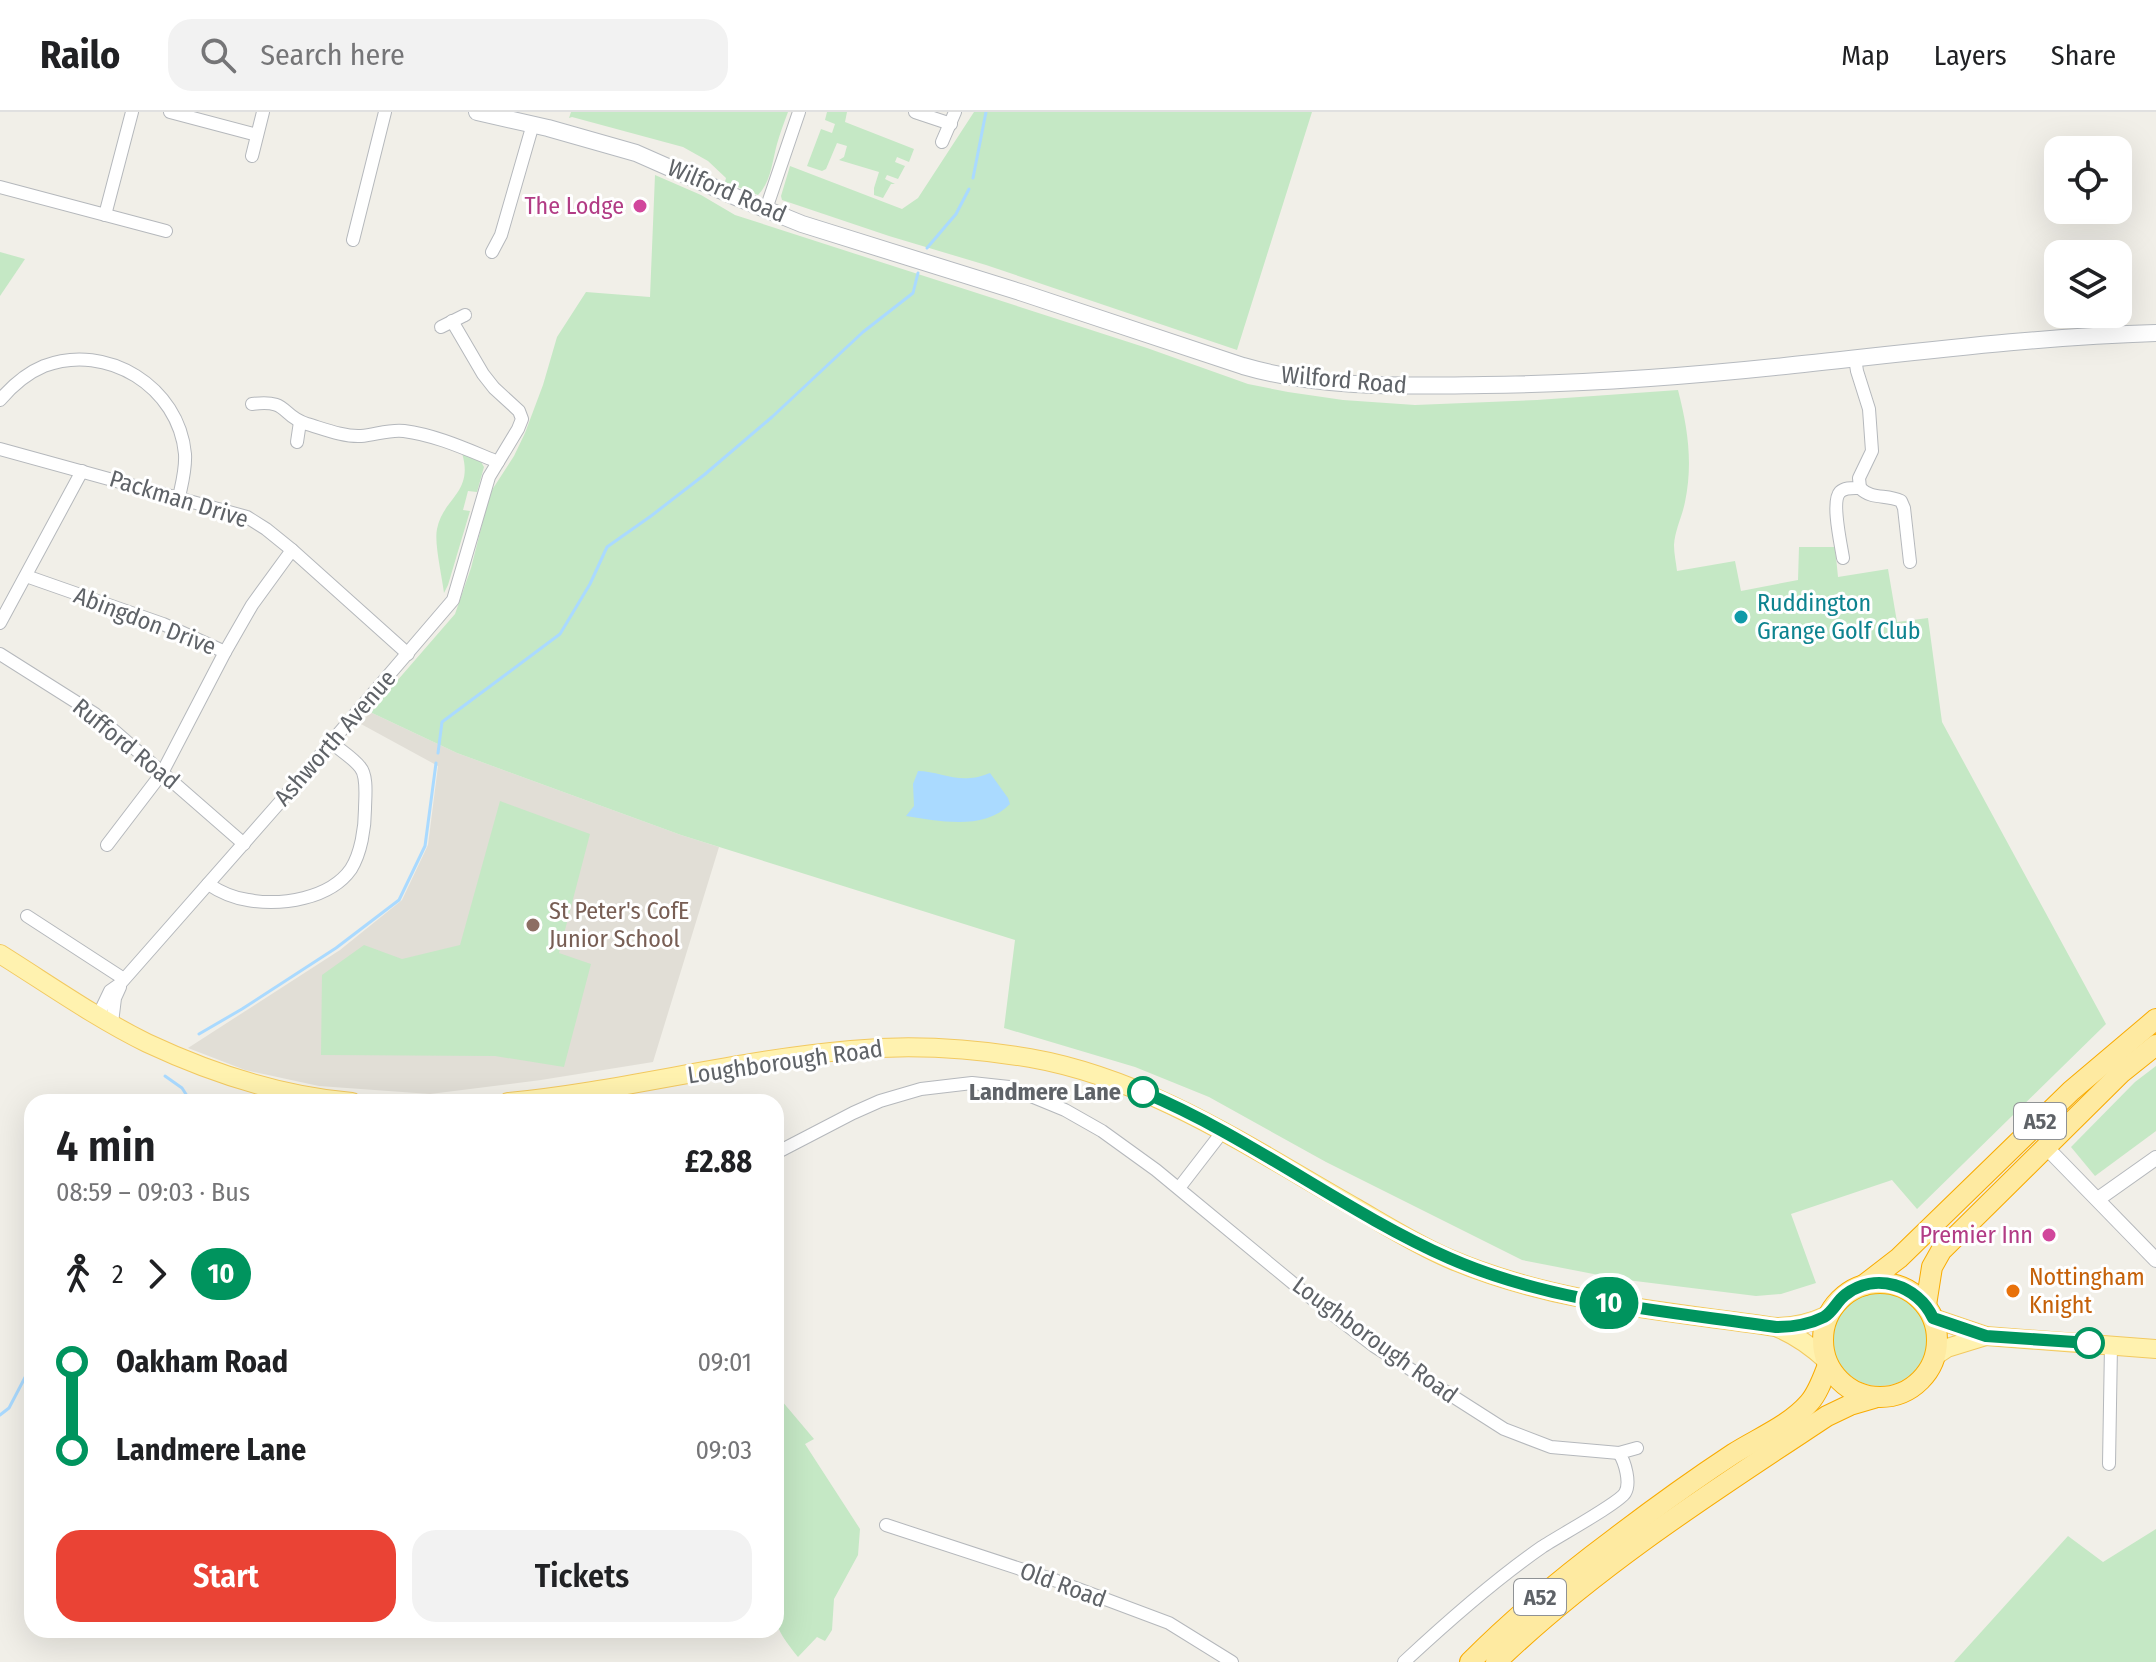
<!DOCTYPE html>
<html lang="en">
<head>
<meta charset="utf-8">
<style>
	:root { --surface:#fff; --page:#f2f2f2; --text:#202124; --muted:#757577; --line:#e0e0e0; --accent:#ea4335 }
	body { margin:0; font-family:"Fira Sans Condensed",sans-serif; background:var(--page); color:var(--text); height:100vh; display:flex; flex-direction:column; font-size:30px; white-space:nowrap }
	* { box-sizing:border-box; margin:0 }
	p { font-size:26px; color:var(--muted) }
	.icon { flex:none; width:44px; height:44px; fill:none; stroke:currentColor; stroke-width:2; stroke-linecap:round; stroke-linejoin:round }
	.map { position:relative; flex:1; overflow:hidden }
	.sheet { position:absolute; left:24px; top:982px; width:760px; height:544px; display:flex; flex-direction:column; background:var(--surface); border-radius:24px; box-shadow:0 8px 32px #0002 }
	.sheet>* { flex:none }
	.badge { padding:0 16px; border-radius:26px; font-size:28px; line-height:52px }
	.tools { position:absolute; left:2044px; top:24px; display:grid; gap:16px }
	.tools a { display:grid; place-items:center; width:88px; height:88px; border-radius:16px; background:var(--surface); box-shadow:0 8px 32px #0002; font-size:40px }
	.map>.badge { position:absolute; translate:-50% -50%; box-shadow:0 0 0 4px #fff }
	.legs { display:flex; align-items:center; gap:12px; height:88px; padding:0 32px; font-size:26px }
	.legs p { margin-inline-start:auto }
	.summary { display:flex; align-items:center; justify-content:space-between; height:136px; padding:0 32px }
	h1 { font-size:44px; font-weight:600; line-height:60px }
	.cta { display:flex; gap:16px; margin-top:auto; padding:16px 32px }
	.cta a { flex:1; height:92px; border-radius:24px; background:var(--accent); color:#fff; font-size:32px; font-weight:600; line-height:92px; text-align:center }
	.cta a+a { background:var(--page); color:var(--text) }
	ul { padding:0 32px; list-style:none }
	li { display:flex; align-items:center; gap:28px; height:88px; font-size:30px }
	li i { display:grid; place-items:center; width:12px; height:100%; margin:0 10px; background:currentColor }
	li i::after { content:''; width:20px; height:20px; margin:-10px; border:6px solid; border-radius:50%; background:var(--surface) }
	li p { margin-inline-start:auto }
	li:first-child i { background:linear-gradient(#0000 50%,currentColor 0) }
	li:last-child i { background:linear-gradient(currentColor 50%,#0000 0) }
	header { display:flex; align-items:center; gap:48px; box-sizing:border-box; height:112px; padding:0 40px; background:var(--surface); border-bottom:2px solid var(--line) }
	header strong { font-size:38px }
	nav { display:flex; gap:44px; margin-inline-start:auto; font-size:28px }
	.search { width:560px; height:72px; background:var(--page); display:flex; align-items:center; gap:20px; box-sizing:border-box; padding:0 28px; border-radius:24px; color:var(--muted); font-size:30px }
	.map>svg:first-child { display:block }
</style>
</head>
<body>
<header>
<strong>Railo</strong>
<div class="search"><svg class="icon" aria-label="search" viewBox="0 0 24 24"><circle cx="10" cy="10" r="6"/><path d="M15 15l6 6"/></svg>Search here</div>
<nav><a>Map</a><a>Layers</a><a>Share</a></nav>
</header>
<div class="map">
<svg width="2156" height="1550" viewBox="0 0 2156 1550">
	<rect width="100%" height="100%" fill="#f1efe8"/>
	<!-- education -->
	<path fill="#e1ded6" d="M 370,600 L 457,641 L 681,723 L 719,735 L 653,950 L 541,968 L 430,982 L 319,974 L 245,958 L 188,936 L 340,838 L 402,788 L 428,733 L 438,654 L 361,612 Z"/>
	<!-- green -->
	<g fill="#c5e8c5">
		<path d="M 571,0 L 788,0 C 784,11 780,21 777,32 C 772,50 771,70 758,83 L 725,70 L 726,66 L 708,49 L 683,35 L 572,5 L 569,6 Z"/>
		<path d="M 827,0 L 847,0 L 845,10 L 914,37 L 909,50 L 897,45 L 895,50 L 905,54 L 898,67 L 887,63 L 885,67 L 895,72 L 891,72 L 883,86 L 874,83 L 874,76 L 879,60 L 839,48 L 844,45 L 847,34 L 837,31 L 826,57 L 822,59 L 807,54 L 821,17 L 832,21 L 835,12 L 825,8 Z"/>
		<path d="M 974,0 L 1312,0 L 1237,238 L 986,153 L 889,124 L 782,88 L 781,84 L 790,54 L 902,97 L 918,86 Z"/>
		<path d="M 655,63 L 701,83 L 735,103 L 1147,236 L 1248,272 L 1288,280 L 1343,288 L 1415,293 L 1537,288 L 1678,278 C 1688,317 1693,351 1685,390 C 1682,405 1675,418 1674,433 C 1674,442 1676,450 1677,459 L 1735,449 L 1741,479 L 1798,468 L 1799,435 L 1835,435 L 1838,465 L 1888,457 L 1897,510 L 1928,506 L 1942,610 L 2106,912 L 1917,1097 L 1892,1068 L 1791,1102 L 1816,1171 L 1781,1182 L 1756,1184 L 1619,1167 L 1522,1148 L 1326,1050 L 1209,985 L 1135,955 L 1004,916 L 1015,828 L 681,723 L 457,641 L 370,600 L 455,502 L 471,456 L 490,381 L 514,344 L 525,321 L 543,273 L 557,225 L 586,180 L 650,185 Z"/>
		<path d="M 0,140 L 25,147 L 0,184 Z"/>
		<path d="M 462,341 L 480,348 L 484,355 L 477,380 L 468,379 L 463,398 L 470,399 L 448,473 L 444,481 C 442,464 434,431 437,417 C 443,386 474,381 462,341 Z"/>
		<path d="M 500,689 L 590,722 L 559,841 L 591,852 L 564,955 L 495,944 L 321,943 L 322,863 L 364,833 L 402,847 L 460,833 Z"/>
		<path d="M 2156,954 L 2156,1019 L 2095,1064 L 2071,1035 L 2135,970 Z"/>
		<circle cx="1880" cy="1227" r="47"/>
		<path d="M 776,1282 L 814,1327 L 805,1332 L 860,1417 L 858,1443 L 834,1487 L 832,1518 L 825,1529 L 817,1525 L 798,1545 C 783,1526 767,1509 782,1484 L 776,1475 Z"/>
		<path d="M 2156,1417 L 2156,1550 L 1954,1550 L 2068,1424 L 2103,1450 Z"/>
	</g>
	<!-- water -->
	<path fill="#aadaff" d="M 918,659 C 935,659 953,668 970,666 C 977,666 984,663 990,661 L 1008,686 L 1010,692 C 984,719 939,709 906,704 L 914,694 L 913,672 Z"/>
	<g fill="none" stroke-linecap="round" stroke-linejoin="round">
		<!-- stream -->
		<g stroke="#aadaff" stroke-width="3">
			<path d="M 973,66 L 986,0"/>
			<path d="M 927,136 L 956,102 L 969,77"/>
			<path d="M 438,641 L 442,610 L 560,522 L 590,472 L 607,435 L 651,404 L 704,363 L 772,305 L 863,220 L 913,181 L 918,161"/>
			<path d="M 199,922 L 242,897 L 336,836 L 399,788 L 425,734 L 436,651"/>
			<path d="M 165,964 L 182,976 L 191,990"/>
			<path d="M 0,1303 L 9,1296 L 32,1252"/>
		</g>
		<!-- minor casing -->
		<g stroke="#b5b8bc" stroke-width="14">
			<g id="minor">
				<path d="M 170,0 L 257,23"/>
				<path d="M 915,0 L 951,12"/>
				<path d="M 942,30 L 955,0"/>
				<path d="M 252,44 L 263,0"/>
				<path d="M 0,75 L 166,119"/>
				<path d="M 766,97 L 799,0"/>
				<path d="M 105,103 L 132,0"/>
				<path d="M 353,128 L 385,0"/>
				<path d="M 492,140 L 501,123 L 533,12"/>
				<path d="M 441,215 L 465,203"/>
				<path d="M 0,288 C 12,274 27,261 44,254 C 107,230 179,275 185,342 C 186,357 182,371 179,385"/>
				<path d="M 252,292 C 290,287 280,304 307,312 C 324,317 344,325 361,324 C 375,323 390,317 404,319 C 436,323 468,338 498,350"/>
				<path d="M 297,330 L 300,310"/>
				<path d="M 0,337 L 247,405 L 266,417 L 292,438 L 408,542"/>
				<path d="M 1860,376 C 1872,388 1886,382 1901,389 L 1904,396 L 1910,450"/>
				<path d="M 1843,446 C 1841,433 1831,389 1840,380 C 1845,375 1853,376 1860,376 L 1859,366 L 1872,339 L 1869,297 L 1857,259 L 1855,246"/>
				<path d="M 26,464 L 163,512 L 225,540 L 162,661 L 107,733"/>
				<path d="M 0,511 L 82,359"/>
				<path d="M 225,540 L 252,493 L 292,438"/>
				<path d="M 0,542 L 95,602 L 244,732"/>
				<path d="M 208,772 C 220,780 233,786 248,788 C 281,794 330,787 351,757 C 361,741 365,716 365,697 C 365,686 368,664 360,655 C 353,646 340,638 332,631"/>
				<path d="M 27,804 L 124,867"/>
				<path d="M 98,904 L 110,879 L 120,872 L 280,690 L 453,488 L 489,365 L 518,317 L 522,307 L 519,299 L 494,276 L 483,262 L 452,209"/>
				<path d="M 112,911 L 115,886 L 120,875"/>
				<path d="M 776,1041 L 853,1001 L 880,989 L 921,977 L 972,971 L 1009,975 L 1065,998 L 1102,1019 L 1156,1058 L 1306,1182 L 1374,1234 L 1504,1317 L 1551,1335 L 1619,1341"/>
				<path d="M 1179,1076 L 1223,1019"/>
				<path d="M 2109,1352 L 2111,1233"/>
				<path d="M 886,1413 L 1057,1469 L 1169,1511 L 1232,1550"/>
				<path d="M 1404,1550 C 1448,1509 1493,1469 1542,1435 C 1557,1425 1619,1391 1625,1381 C 1631,1371 1625,1350 1619,1341 L 1637,1336"/>
			</g>
		</g>
		<!-- tertiary casing -->
		<g stroke="#b5b8bc" stroke-width="16">
			<g id="tertiary">
				<path d="M 2045,1034 L 2156,1148"/>
				<path d="M 2098,1087 L 2156,1046"/>
			</g>
		</g>
		<!-- secondary casing -->
		<g stroke="#b6babf" stroke-width="18">
			<path id="secondary" d="M 477,0 L 548,16 L 636,41 L 738,86 L 802,112 L 1023,181 L 1243,254 C 1322,277 1403,274 1484,273 C 1581,272 1679,265 1775,255 C 1902,242 2028,225 2156,221"/>
		</g>
		<!-- primary casing -->
		<g stroke="#f2c960" stroke-width="20">
			<g id="primary">
				<path d="M 0,842 C 48,872 96,906 147,931 C 211,961 282,984 352,990"/>
				<path d="M 508,990 C 623,979 735,948 851,938 C 911,932 971,936 1030,946 C 1150,967 1252,1037 1356,1096 C 1387,1114 1417,1133 1450,1147 C 1553,1191 1667,1199 1776,1215 C 1796,1215 1811,1211 1828,1203"/>
				<path d="M 1933,1206 L 1986,1224 L 2156,1237"/>
				<path d="M 1778,1216 C 1797,1224 1811,1234 1826,1248"/>
				<path d="M 1935,1244 L 1947,1236 L 1986,1224"/>
			</g>
		</g>
		<!-- trunk casing -->
		<g stroke="#f9ab00" stroke-width="22">
			<g id="trunk">
				<circle cx="1880" cy="1228" r="57"/>
				<path d="M 1864,1173 L 1899,1146 L 2071,979 L 2156,907"/>
				<path d="M 1926,1193 L 1932,1155 L 1941,1139 L 2121,961 L 2156,933"/>
				<path d="M 1470,1550 C 1515,1505 1563,1465 1614,1427 C 1652,1398 1692,1369 1733,1342 C 1758,1326 1789,1314 1809,1291 C 1818,1281 1823,1266 1828,1253"/>
				<path d="M 1496,1550 C 1596,1454 1712,1380 1827,1304 L 1850,1293 L 1874,1286"/>
			</g>
		</g>
		<!-- minor -->
		<use href="#minor" stroke="#fff" stroke-width="12"/>
		<!-- tertiary -->
		<use href="#tertiary" stroke="#fff" stroke-width="14"/>
		<!-- secondary -->
		<use href="#secondary" stroke="#fff" stroke-width="16"/>
		<!-- primary -->
		<use href="#primary" stroke="#fff2af" stroke-width="18"/>
		<!-- trunk -->
		<use href="#trunk" stroke="#feeaa1" stroke-width="20"/>
	</g>
	<g fill="none" stroke-linecap="round" stroke-linejoin="round">
		<!-- line-1 casing -->
		<g stroke="#fff" stroke-width="18">
			<path id="line-1" d="M 1143,980 C 1251,1025 1343,1099 1449,1146 C 1551,1191 1666,1199 1776,1215 C 1793,1215 1808,1213 1824,1205 C 1833,1200 1837,1189 1845,1183 C 1875,1159 1918,1173 1933,1206 L 1986,1224 L 2089,1231"/>
		</g>
		<!-- line-1 -->
		<use href="#line-1" stroke="#00945e" stroke-width="12"/>
	</g>
	<!-- markers -->
	<g fill="#d1479c" stroke="#fff" stroke-width="3">
		<circle cx="640" cy="94" r="8"/>
		<circle cx="2049" cy="1123" r="8"/>
	</g>
	<circle fill="#0f9aa8" stroke="#fff" stroke-width="3" cx="1741" cy="505" r="8"/>
	<circle fill="#8d6e63" stroke="#fff" stroke-width="3" cx="533" cy="813" r="8"/>
	<g fill="#fff" stroke="#00945e" stroke-width="4">
		<circle cx="1143" cy="980" r="14"/>
		<circle cx="2089" cy="1231" r="14"/>
	</g>
	<circle fill="#e8710a" stroke="#fff" stroke-width="3" cx="2013" cy="1179" r="8"/>
	<g text-anchor="middle" stroke-width="6" stroke-linejoin="round" paint-order="stroke">
		<!-- shield labels -->
		<g fill="#fff" stroke="#8f9295" stroke-width="2">
			<rect x="2014" y="991" width="52" height="36" rx="6"/>
			<rect x="1514" y="1467" width="52" height="36" rx="6"/>
		</g>
		<g font-size="22" font-weight="bold" fill="#5f6368">
			<text x="2040" y="1017">A52</text>
			<text x="1540" y="1493">A52</text>
		</g>
		<!-- street labels -->
		<g font-size="24" fill="#5f6368" stroke="#fff">
			<text transform="translate(727 79) rotate(23)" y="8">Wilford Road</text>
			<text transform="translate(1344 268) rotate(5)" y="8">Wilford Road</text>
			<text transform="translate(179 387) rotate(17)" y="8">Packman Drive</text>
			<text transform="translate(145 509) rotate(21)" y="8">Abingdon Drive</text>
			<text transform="translate(335 626) rotate(-49)" y="8">Ashworth Avenue</text>
			<text transform="translate(126 632) rotate(39)" y="8">Rufford Road</text>
			<text transform="translate(785 950) rotate(-8)" y="8">Loughborough Road</text>
			<text transform="translate(1375 1228) rotate(36)" y="8">Loughborough Road</text>
			<text transform="translate(1063 1473) rotate(20)" y="8">Old Road</text>
		</g>
		<!-- hotel labels -->
		<g font-size="24" fill="#b23c85" stroke="#fff" text-anchor="end">
			<text x="624" y="102">The Lodge</text>
			<text x="2033" y="1131">Premier Inn</text>
		</g>
		<!-- culture labels -->
		<g font-size="24" fill="#0d838f" stroke="#fff" text-anchor="start">
			<text x="1757" y="499">Ruddington<tspan x="1757" dy="28">Grange Golf Club</tspan></text>
		</g>
		<!-- education labels -->
		<g font-size="24" fill="#785e54" stroke="#fff" text-anchor="start">
			<text x="549" y="807">St Peter's CofE<tspan x="549" dy="28">Junior School</tspan></text>
		</g>
		<!-- stop labels -->
		<g font-size="24" font-weight="bold" fill="#5f6368" stroke="#fff" text-anchor="end">
			<text x="1121" y="988">Landmere Lane</text>
		</g>
		<!-- food labels -->
		<g font-size="24" fill="#c56008" stroke="#fff" text-anchor="start">
			<text x="2029" y="1173">Nottingham<tspan x="2029" dy="28">Knight</tspan></text>
		</g>
	</g>
</svg>
<div class="tools">
<a><svg class="icon" aria-label="locate" viewBox="0 0 24 24"><circle cx="12" cy="12" r="6"/><path d="M12 2v4M12 18v4M2 12h4M18 12h4"/></svg></a>
<a><svg class="icon" aria-label="layers" viewBox="0 0 24 24"><path d="M12 4l9 5-9 5-9-5zM3 14l9 5 9-5"/></svg></a>
</div>
<b class="badge" style="left:1609px;top:1191px;background:#00945e;color:#fff">10</b>
<section class="sheet">
<div class="summary"><div><h1>4 min</h1><p>08:59 – 09:03 · Bus</p></div><b>£2.88</b></div>
<div class="legs"><svg class="icon" aria-label="walk" viewBox="0 0 24 24"><circle cx="13" cy="4" r="2"/><path d="M13 8l-2 6 4 7M11 14l-3 7M7 12l3-4h3l4 4"/></svg>2<svg class="icon" aria-label="forward" viewBox="0 0 24 24"><path d="M9 5l7 7-7 7"/></svg><b class="badge" style="background:#00945e;color:#fff">10</b></div>
<ul>
<li><i style="color:#00945e"></i><b>Oakham Road</b><p>09:01</p></li>
<li><i style="color:#00945e"></i><b>Landmere Lane</b><p>09:03</p></li>
</ul>
<div class="cta"><a>Start</a><a>Tickets</a></div>
</section>
</div>
</body>
</html>
